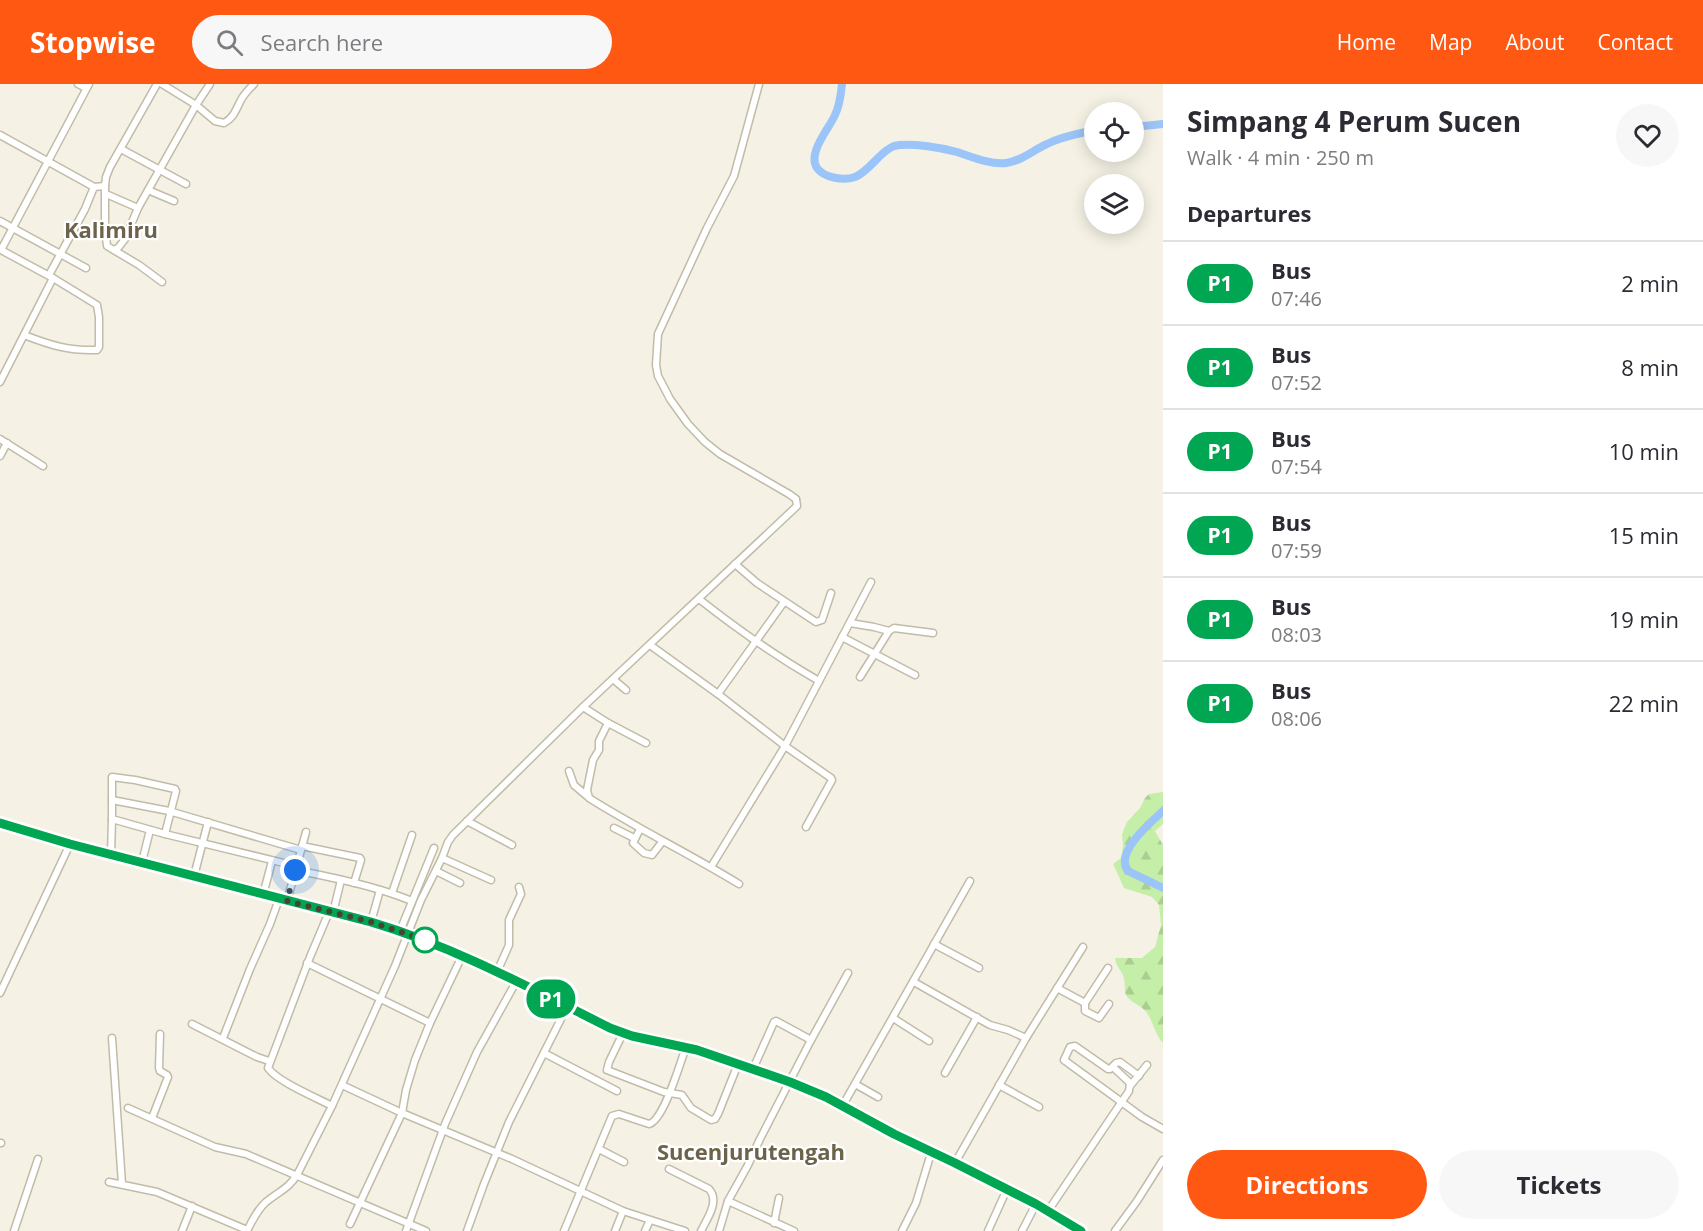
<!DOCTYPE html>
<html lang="en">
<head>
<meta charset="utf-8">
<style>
	:root { --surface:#fff; --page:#f7f7f7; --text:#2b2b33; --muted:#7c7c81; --line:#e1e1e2; --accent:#ff5812 }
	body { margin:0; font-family:"Open Sans",sans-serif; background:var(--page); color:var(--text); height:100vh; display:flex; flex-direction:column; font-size:22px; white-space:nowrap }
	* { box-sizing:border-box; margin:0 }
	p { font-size:20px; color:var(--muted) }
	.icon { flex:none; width:33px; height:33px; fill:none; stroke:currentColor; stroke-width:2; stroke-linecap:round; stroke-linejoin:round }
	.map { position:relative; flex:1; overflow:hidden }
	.sheet { display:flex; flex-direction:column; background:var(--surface); width:540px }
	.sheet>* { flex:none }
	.badge { padding:0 12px; border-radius:20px; font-size:21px; line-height:39px }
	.tools { position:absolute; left:1084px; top:18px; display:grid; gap:12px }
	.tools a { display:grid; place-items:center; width:60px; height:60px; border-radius:50%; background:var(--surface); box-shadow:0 3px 15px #0003; font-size:30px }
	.you { position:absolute; width:30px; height:30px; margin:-15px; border:4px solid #fff; border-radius:50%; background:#1a73e8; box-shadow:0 0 0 9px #1a73e833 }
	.map>.badge { position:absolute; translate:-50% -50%; box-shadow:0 0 0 3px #fff }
	h2 { padding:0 24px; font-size:22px; line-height:54px }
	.round { display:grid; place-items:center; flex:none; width:63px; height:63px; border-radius:32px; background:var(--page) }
	.summary { display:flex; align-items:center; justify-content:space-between; height:102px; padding:0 24px }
	h1 { font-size:28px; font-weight:700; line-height:45px }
	.cta { display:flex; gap:12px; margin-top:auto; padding:12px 24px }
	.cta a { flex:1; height:69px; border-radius:36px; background:var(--accent); color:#fff; font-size:24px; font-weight:700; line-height:69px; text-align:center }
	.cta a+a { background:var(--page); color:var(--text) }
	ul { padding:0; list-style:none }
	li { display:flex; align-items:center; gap:18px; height:84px; padding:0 24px; border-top:2px solid var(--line) }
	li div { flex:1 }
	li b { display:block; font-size:22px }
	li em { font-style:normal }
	li .badge { min-width:66px; font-weight:700; text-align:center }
	header { display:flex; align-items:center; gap:36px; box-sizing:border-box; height:84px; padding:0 30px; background:var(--accent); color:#fff }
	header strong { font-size:28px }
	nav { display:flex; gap:33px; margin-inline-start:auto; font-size:21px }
	.search { width:420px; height:54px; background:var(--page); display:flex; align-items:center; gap:15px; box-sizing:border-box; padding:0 21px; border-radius:33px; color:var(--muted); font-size:22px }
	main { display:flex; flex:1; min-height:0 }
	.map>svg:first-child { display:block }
</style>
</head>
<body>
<header>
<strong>Stopwise</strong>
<div class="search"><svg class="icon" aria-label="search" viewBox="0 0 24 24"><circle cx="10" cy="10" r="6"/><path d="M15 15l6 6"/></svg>Search here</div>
<nav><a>Home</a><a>Map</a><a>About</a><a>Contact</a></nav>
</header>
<main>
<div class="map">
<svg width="1163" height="1147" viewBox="0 0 1163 1147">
	<defs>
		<pattern id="forest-firs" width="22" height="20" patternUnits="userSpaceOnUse" patternTransform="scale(1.5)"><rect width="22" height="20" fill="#c5eea9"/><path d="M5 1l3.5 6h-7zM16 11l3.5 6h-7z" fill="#abcd92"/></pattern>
	</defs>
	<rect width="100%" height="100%" fill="#f5f2e5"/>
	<!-- forest -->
	<path fill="url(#forest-firs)" d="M 1163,708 L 1163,740 L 1155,747 L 1163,761 L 1163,959 C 1155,951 1154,939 1147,929 C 1142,922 1134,920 1128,914 C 1123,908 1126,903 1124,895 C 1123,887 1116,884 1115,874 L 1142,874 L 1155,863 L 1161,841 L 1159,821 L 1152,813 L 1124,804 L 1113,780 L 1121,774 L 1123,762 L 1122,750 L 1127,738 L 1140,724 L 1145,714 L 1149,710 Z"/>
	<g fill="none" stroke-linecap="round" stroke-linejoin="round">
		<!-- river -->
		<g stroke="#9bc4f8" stroke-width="8">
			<path d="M 842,0 C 841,10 840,21 835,31 C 829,45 807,69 817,84 C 824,94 844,97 855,93 C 870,87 880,67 894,62 C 910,58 942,64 957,68 C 972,73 991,81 1006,79 C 1022,77 1033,66 1047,60 C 1062,52 1078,50 1095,46"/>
			<path d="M 1134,43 L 1163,40"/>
			<path d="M 1163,727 C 1150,739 1114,769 1128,787 L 1163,804"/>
		</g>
		<!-- minor casing -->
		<g stroke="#c1bca7" stroke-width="9">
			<g id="minor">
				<path d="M 78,0 L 86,4"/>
				<path d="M 157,0 L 110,83 L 106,93 L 105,102 L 105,145 L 107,162 L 139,181 L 162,198"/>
				<path d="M 162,0 L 196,21 L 215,37 L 224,39 C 234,34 236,25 241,16 C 244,10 249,5 254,0"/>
				<path d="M 0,51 L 94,103"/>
				<path d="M 121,65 L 186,100"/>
				<path d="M 148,106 L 174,117"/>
				<path d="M 106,110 L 138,124"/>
				<path d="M 0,137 L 86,184"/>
				<path d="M 114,166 L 118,164 L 125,155 L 138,124 L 196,21 L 210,0"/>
				<path d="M 49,191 L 85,125 L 94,103 L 105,102"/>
				<path d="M 24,251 C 50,261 68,267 97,266 L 99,263 L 99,233 L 97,221 L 53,194 L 1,166 L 89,0"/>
				<path d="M 0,298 L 53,194"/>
				<path d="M 0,355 L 43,382"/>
				<path d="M 0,372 L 7,359"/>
				<path d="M 735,480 L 757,499 L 816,538 L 822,536 L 831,509"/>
				<path d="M 699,515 C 737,545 777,573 819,597"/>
				<path d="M 850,539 L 874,543 L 889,547 L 860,593"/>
				<path d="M 889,547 L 894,544 L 933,549"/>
				<path d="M 842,553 L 915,591"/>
				<path d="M 650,561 L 718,610 L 785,662 L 831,694 L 832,696 L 806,743"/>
				<path d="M 613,595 L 626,606"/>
				<path d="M 718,610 L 784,518"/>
				<path d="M 583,623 L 608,639"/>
				<path d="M 646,659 L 608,639 L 599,657 L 599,666 L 593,676 L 587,706 L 589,714 C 638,745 690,770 739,800"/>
				<path d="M 569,687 L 574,701 L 587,712"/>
				<path d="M 112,716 L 169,727 L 301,766"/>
				<path d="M 112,735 L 112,693 L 135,696 L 175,705 L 176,707 L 165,750"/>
				<path d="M 467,737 L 512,761"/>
				<path d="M 614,744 L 634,754"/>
				<path d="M 640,745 L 633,759 L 644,769 L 652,771 L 662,758"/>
				<path d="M 302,762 L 360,774 L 361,776 L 354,799"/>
				<path d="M 111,770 L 112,735 L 165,750 L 296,782"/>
				<path d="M 442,774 L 491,796"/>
				<path d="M 142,778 L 150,746"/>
				<path d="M 711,783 L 785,662 L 871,498"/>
				<path d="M 295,786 C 335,794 375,802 412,817"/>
				<path d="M 436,787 L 460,799"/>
				<path d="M 194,792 L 208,738"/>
				<path d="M 392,809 L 412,751"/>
				<path d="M 263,811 L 272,777"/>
				<path d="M 287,817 L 306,748"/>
				<path d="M 329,828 L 310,873 L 268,984 C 278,998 315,1013 332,1022"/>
				<path d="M 333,829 L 341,796"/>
				<path d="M 371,838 L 380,806"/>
				<path d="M 400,847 L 434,764"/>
				<path d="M 934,860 L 979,884"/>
				<path d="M 307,879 L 430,939"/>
				<path d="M 497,888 L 509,861 L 509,836 L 521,810 L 519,803"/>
				<path d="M 914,898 L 990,941 L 1008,946 L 1026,954"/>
				<path d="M 1057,904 L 1085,919 L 1108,884"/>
				<path d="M 0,909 L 70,760"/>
				<path d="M 1085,919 L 1085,927 L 1099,934 L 1109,920"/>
				<path d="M 893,934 L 929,957"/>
				<path d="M 192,940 L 257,973 L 269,977"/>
				<path d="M 623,949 L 609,978 L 607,986 L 664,1008 L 682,1011 L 691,1024 L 711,1036 L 715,1035 L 718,1030 L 738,980"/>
				<path d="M 112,954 L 122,1100"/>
				<path d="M 223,954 L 250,885 L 270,840 L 279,815"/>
				<path d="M 544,969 L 617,1007"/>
				<path d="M 753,985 L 774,938 L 776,937 L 811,956"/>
				<path d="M 945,989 L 977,933"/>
				<path d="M 1139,992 L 1120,978 L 1116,979 L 1110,985 L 1108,985 L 1075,962 L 1070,963 L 1064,976 L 1142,1033 L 1163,1045"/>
				<path d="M 855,1000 L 878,1013"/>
				<path d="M 342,1001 L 402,1029 L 512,1075 L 623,1127 L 685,1147"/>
				<path d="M 999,1001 L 1039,1023"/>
				<path d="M 1130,1002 L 1147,981"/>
				<path d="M 843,1021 L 970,797"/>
				<path d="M 128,1024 L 215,1063 L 246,1070 L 426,1147"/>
				<path d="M 152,1034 L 168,993 L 167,991 L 160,987 L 159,984 L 160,950"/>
				<path d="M 0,1059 L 1,1059"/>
				<path d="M 599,1065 L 624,1078"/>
				<path d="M 955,1079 L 1026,954 L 1083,863"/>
				<path d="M 669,1085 L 709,1105 C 720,1117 707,1135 701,1147"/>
				<path d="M 109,1098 L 157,1108 L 247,1146"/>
				<path d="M 728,1117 L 794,1147"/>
				<path d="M 1048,1127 L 1129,1007 L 1130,999 L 1113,983"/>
				<path d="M 774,1139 L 779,1114"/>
				<path d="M 350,1140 L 402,1029 L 406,1006 L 415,976 L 430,939 L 462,872"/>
				<path d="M 14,1147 L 38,1075"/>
				<path d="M 182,1147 L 192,1122"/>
				<path d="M 247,1147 C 252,1137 257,1126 266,1118 C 279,1107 289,1105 298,1089 L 332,1022 L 395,882 L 421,816 L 442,774 L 448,758 L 453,751 L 583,623 L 797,422 L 796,415 L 789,410 L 720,370 L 705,358 L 688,340 L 670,315 L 658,292 L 656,281 L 658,250 L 707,144 L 734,92 L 759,0"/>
				<path d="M 406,1147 L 445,1040 L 477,968 L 516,898"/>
				<path d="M 467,1147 L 484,1100 L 509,1038 L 567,923"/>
				<path d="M 564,1147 L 612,1032 L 619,1030 L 649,1040 C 664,1036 680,979 686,963"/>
				<path d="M 615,1147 L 623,1127"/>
				<path d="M 645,1147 L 650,1136"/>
				<path d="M 719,1147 L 728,1117 L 748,1081 L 760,1055 L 811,956 L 848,889"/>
				<path d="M 902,1147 L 916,1119 L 931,1069"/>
				<path d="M 988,1147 L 1007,1105"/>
				<path d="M 1022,1147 L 1036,1120"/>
				<path d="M 1115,1147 L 1137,1117 L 1163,1076"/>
			</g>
		</g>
		<!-- major casing -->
		<g stroke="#f1d957" stroke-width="10">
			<path id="major" d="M 0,739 L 70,760 L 407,849 L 475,877 L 621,948 L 632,952 L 697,966 L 790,998 L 826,1013 L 894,1050 L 955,1079 L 1036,1120 L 1081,1147"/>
		</g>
		<!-- minor -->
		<use href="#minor" stroke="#fff" stroke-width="6"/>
		<!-- major -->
		<use href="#major" stroke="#fff094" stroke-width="8"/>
	</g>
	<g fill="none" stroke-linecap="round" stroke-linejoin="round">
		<!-- line casing -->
		<g stroke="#fff" stroke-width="14">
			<path id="line" d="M 0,739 L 70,760 L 371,838 C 455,863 532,905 610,944 L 632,952 L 697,966 L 790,998 L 826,1013 L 894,1050 L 955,1079 L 1036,1120 L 1081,1147"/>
		</g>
		<!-- line -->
		<use href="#line" stroke="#00a651" stroke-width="9"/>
		<!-- walk -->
		<path stroke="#484334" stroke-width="6" stroke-dasharray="0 10.8" d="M 295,786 L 287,817 L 371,838 L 425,856"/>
	</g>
	<!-- markers -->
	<circle fill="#fff" stroke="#00a651" stroke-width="3" cx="425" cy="856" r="12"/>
	<g text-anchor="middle" stroke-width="4.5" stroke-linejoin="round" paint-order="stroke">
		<!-- quarter labels -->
		<g font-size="22" font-weight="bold" fill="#6c634a" stroke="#fff">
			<text x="111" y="154">Kalimiru</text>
			<text x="751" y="1076">Sucenjurutengah</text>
		</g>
	</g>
</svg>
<div class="tools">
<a><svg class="icon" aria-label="locate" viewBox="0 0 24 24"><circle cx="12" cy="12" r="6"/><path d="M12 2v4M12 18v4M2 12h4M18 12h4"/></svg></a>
<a><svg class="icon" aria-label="layers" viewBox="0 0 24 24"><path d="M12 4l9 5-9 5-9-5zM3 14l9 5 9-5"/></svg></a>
</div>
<div class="you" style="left:295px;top:786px"></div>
<b class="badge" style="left:551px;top:915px;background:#00a651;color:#fff">P1</b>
</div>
<section class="sheet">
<div class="summary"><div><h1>Simpang 4 Perum Sucen</h1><p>Walk · 4 min · 250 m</p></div><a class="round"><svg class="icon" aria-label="heart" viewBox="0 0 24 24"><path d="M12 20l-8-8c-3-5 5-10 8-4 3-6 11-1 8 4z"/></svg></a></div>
<h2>Departures</h2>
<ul>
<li><span class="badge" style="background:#00a651;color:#fff">P1</span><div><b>Bus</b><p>07:46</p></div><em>2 min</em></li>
<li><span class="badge" style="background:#00a651;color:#fff">P1</span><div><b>Bus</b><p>07:52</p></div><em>8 min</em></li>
<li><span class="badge" style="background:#00a651;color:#fff">P1</span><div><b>Bus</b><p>07:54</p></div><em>10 min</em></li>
<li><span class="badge" style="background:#00a651;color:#fff">P1</span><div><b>Bus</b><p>07:59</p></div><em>15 min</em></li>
<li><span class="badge" style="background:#00a651;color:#fff">P1</span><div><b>Bus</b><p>08:03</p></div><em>19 min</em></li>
<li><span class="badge" style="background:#00a651;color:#fff">P1</span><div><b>Bus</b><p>08:06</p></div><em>22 min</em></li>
</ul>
<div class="cta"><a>Directions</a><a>Tickets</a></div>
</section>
</main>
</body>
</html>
